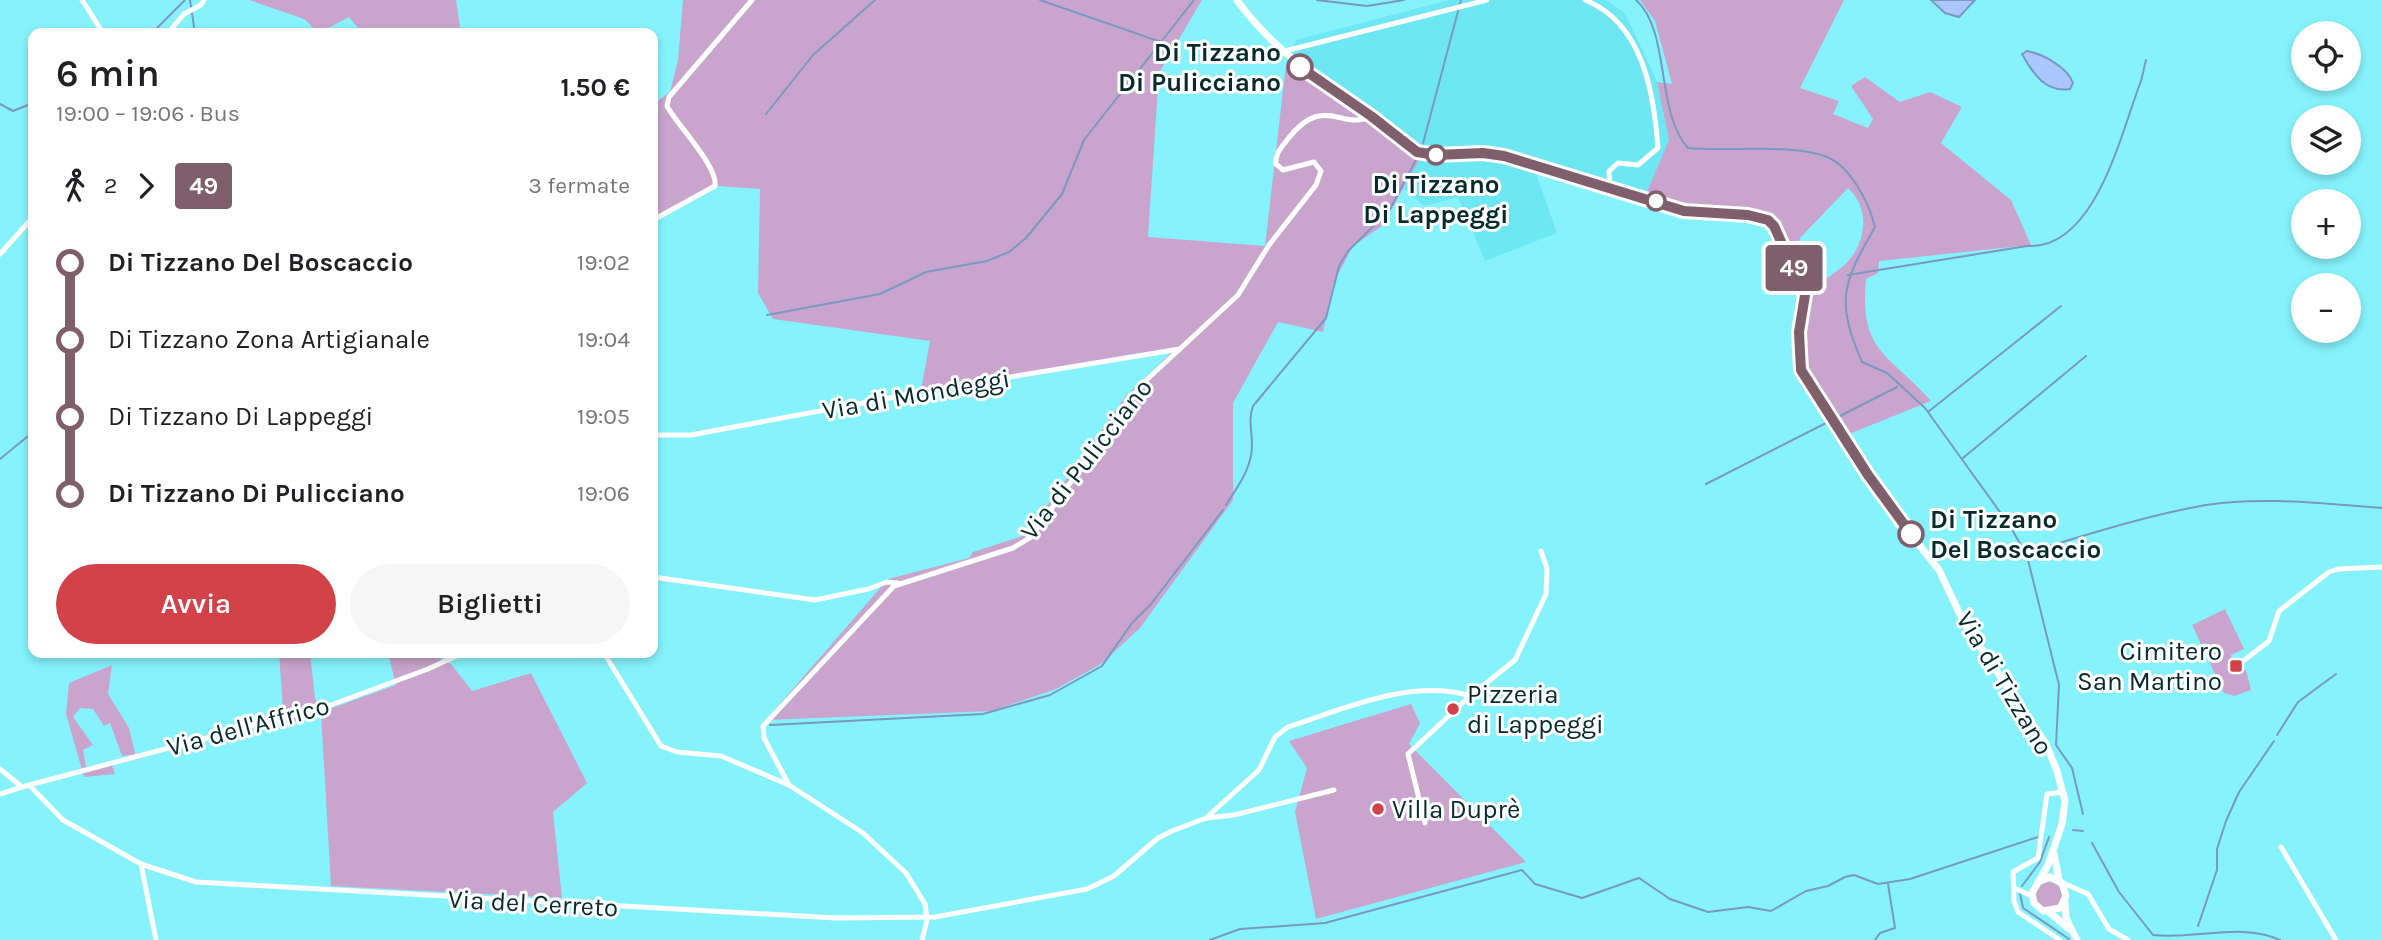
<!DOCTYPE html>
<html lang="it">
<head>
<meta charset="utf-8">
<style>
	:root { --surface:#fff; --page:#f6f6f6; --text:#202124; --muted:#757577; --accent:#d24248 }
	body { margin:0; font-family:Karla,sans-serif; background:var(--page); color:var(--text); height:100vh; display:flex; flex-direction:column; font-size:26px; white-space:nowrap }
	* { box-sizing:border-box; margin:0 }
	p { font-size:23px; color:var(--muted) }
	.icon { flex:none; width:38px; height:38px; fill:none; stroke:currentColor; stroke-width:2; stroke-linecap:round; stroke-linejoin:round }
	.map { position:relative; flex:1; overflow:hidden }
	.panel { position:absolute; left:28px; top:28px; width:630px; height:630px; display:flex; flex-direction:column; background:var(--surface); border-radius:14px; box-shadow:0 4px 10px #0003 }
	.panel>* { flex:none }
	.badge { padding:0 14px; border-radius:5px; font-size:24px; line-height:46px }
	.tools { position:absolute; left:2291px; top:21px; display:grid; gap:14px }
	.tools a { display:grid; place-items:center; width:70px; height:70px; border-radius:50%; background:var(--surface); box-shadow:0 4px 10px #0003; font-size:35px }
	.map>.badge { position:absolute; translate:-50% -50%; box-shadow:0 0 0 4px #fff }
	.legs { display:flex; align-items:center; gap:10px; height:77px; padding:0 28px; font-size:23px }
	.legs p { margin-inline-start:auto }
	.summary { display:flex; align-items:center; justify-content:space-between; height:119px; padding:0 28px }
	h1 { font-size:38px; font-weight:600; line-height:52px }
	.action { display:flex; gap:14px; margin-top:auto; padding:14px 28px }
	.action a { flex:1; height:80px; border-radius:42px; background:var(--accent); color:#fff; font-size:28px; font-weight:600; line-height:80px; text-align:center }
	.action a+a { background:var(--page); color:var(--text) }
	ul { padding:0 28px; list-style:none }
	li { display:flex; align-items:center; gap:24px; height:77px; font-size:26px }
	li i { display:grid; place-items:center; width:10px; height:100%; margin:0 9px; background:currentColor }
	li i::after { content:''; width:18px; height:18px; margin:-9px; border:5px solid; border-radius:50%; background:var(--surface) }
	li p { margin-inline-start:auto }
	li:first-child i { background:linear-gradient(#0000 50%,currentColor 0) }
	li:last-child i { background:linear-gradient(currentColor 50%,#0000 0) }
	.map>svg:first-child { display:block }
</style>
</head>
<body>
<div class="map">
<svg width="2382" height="940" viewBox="0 0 2382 940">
	<rect width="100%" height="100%" fill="#86f3fc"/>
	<!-- built -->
	<path fill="#6de7f1" d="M 1449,0 L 1606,0 L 1625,13 L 1657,82 L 1669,140 L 1646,194 L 1530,157 L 1557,233 L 1485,261 L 1458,197 L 1424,206 L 1404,189 L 1421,156 L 1286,64 L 1296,40 Z"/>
	<!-- green -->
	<g fill="#c9a5cd">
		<path d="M 249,0 L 456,0 L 461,33 L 362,33 L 349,17 L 319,33 L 304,19 Z"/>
		<path d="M 683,0 L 1202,0 L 1159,73 L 1148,237 L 1265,246 L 1286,64 L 1421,157 L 1382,226 L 1353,246 L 1333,284 L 1323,332 L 1278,322 L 1233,403 L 1233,500 L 1140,628 L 1101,664 L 1056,689 L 992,711 L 766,720 L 888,579 L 969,558 L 973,552 L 1026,535 L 1126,396 L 1177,347 L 921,390 L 930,341 L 773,319 L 758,293 L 760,189 L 718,186 L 717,180 L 712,187 L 653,217 L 653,104 L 670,92 L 678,60 Z"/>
		<path d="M 1640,0 L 1844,0 L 1800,88 L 1839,101 L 1833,114 L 1868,128 L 1873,119 L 1851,86 L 1865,77 L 1900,102 L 1930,92 L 1962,107 L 1941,143 L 2011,200 L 2031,245 L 1879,261 L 1878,273 L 1866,279 C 1859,353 1889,353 1931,401 L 1849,434 L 1804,364 L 1802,348 L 1809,290 C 1821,281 1840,271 1850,259 C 1867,238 1869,207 1848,188 L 1800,238 L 1794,256 C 1774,205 1752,214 1705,210 C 1685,208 1666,199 1646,194 L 1669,140 L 1657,82 L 1672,84 L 1655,21 Z"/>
		<path d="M 2225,609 L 2244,649 L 2231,655 L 2233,665 L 2246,670 L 2251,690 L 2234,696 L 2224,693 L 2192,625 Z"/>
		<path d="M 279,653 L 310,653 L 315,698 L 321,712 L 396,685 L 388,653 L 438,653 L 441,660 L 451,664 L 472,691 L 531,673 L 587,783 L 553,812 L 562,898 L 331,886 L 321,713 L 284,724 Z"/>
		<path d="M 112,665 L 108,694 L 129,728 L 137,761 L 131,755 L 122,756 L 110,723 L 104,726 L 93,709 L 80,708 L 73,717 L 93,745 L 83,750 L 86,767 L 111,762 L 115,774 L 84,777 L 66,714 L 69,683 Z"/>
		<path d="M 1411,704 L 1420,723 L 1409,744 L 1526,862 L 1316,919 L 1295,812 L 1307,768 L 1289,741 Z"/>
		<circle cx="2049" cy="895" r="13"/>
	</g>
	<!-- water -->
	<g fill="#abc8fe" stroke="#7a99c0" stroke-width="2">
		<path d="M 1931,0 L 1975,0 L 1959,17 L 1945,13 Z"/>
		<path d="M 2027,51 C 2043,54 2067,67 2073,83 L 2070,89 C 2046,93 2033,74 2022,54 Z"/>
	</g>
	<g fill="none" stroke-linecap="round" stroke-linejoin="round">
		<!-- stream -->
		<g stroke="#7a99c0" stroke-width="2">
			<path d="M 190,0 L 195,33"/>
			<path d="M 1040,0 L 1161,42"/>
			<path d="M 1317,0 L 1367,6 L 1404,0"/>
			<path d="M 1636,0 C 1671,31 1655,112 1688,148 C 1726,152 1794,143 1827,157 C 1851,167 1869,203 1875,227 C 1843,283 1835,300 1862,362 L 1887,373 L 1925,408 L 2010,526 L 2027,556 L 2059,685 L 2056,745 L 2072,768 L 2083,814"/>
			<path d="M 152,33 L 185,0"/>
			<path d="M 0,104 L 13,111 L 33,103"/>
			<path d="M 766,114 L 813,55 L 875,0"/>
			<path d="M 1421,151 L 1461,0"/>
			<path d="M 1848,275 L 2027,246 C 2096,250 2121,132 2141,81 L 2146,60"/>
			<path d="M 767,315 L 880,294 L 926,272 L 987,261 L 1009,252 L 1026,238 L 1062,194 L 1084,140 L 1194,0"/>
			<path d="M 1928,412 L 2061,306"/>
			<path d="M 1838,417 L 1897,387"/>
			<path d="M 1963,458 L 2086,356"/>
			<path d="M 0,459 L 33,432"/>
			<path d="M 1706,484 L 1830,421"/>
			<path d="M 1226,505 C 1238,486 1252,468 1252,445 C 1252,430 1248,420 1253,406 L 1326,318 L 1339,266 L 1348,251 L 1389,211 L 1418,156"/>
			<path d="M 2026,553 C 2086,535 2144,516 2206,505 C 2263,496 2325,504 2382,508"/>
			<path d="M 770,725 L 983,714 L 1050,695 L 1102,666 L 1132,623 L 1151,604 L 1223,510"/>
			<path d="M 2277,735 L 2298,702 L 2336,674"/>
			<path d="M 2073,830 L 2083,831"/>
			<path d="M 2092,843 L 2119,892 L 2153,935 C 2194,940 2242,922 2280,940"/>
			<path d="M 2022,886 L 2040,862 L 2049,837"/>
			<path d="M 2020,893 L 2023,908 L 2069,939"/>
			<path d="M 2198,926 L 2217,870 L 2217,849 L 2226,821 L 2239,792 L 2274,741"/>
			<path d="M 1210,940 L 1240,929 L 1325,923 L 1522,870 L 1535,884 L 1582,898 L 1639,878 L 1670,899 L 1708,912 L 1748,907 L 1771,911 L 1806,891 L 1828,886 L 1845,877 L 1854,875 L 1878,884 L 1910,879 L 2038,837"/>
			<path d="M 1875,940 L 1880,933 L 1895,928 L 1888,884"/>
		</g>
		<!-- minor -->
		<g stroke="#fff" stroke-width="5">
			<path d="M 82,0 L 103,33"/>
			<path d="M 1585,0 C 1643,23 1654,93 1658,148 L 1638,165 L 1618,163 L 1609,171 L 1610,189"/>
			<path d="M 168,33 L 184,14 L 201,5 L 204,0"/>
			<path d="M 1285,54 L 1289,50 L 1487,0"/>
			<path d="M 653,220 L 715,186 C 718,166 677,125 667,106 L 669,97 L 752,0"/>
			<path d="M 0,254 L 33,217"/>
			<path d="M 653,435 L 691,435 L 943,388 L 1180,349"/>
			<path d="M 653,577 L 815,600 L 868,589 L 887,582 L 898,583"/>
			<path d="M 604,653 L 661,746 L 677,752 L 721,756 L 789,785"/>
			<path d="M 2238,665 L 2269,641 L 2279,611 L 2329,572 L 2338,569 L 2382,567"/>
			<path d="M 0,769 L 22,787 L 29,785 L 63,820 L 141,864 L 196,882 L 836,918 L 935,917 L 1087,889 L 1114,876 L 1158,838 L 1172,831 L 1206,818 L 1234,815 L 1334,790"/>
			<path d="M 29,785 L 331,705 L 428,669 L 463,653"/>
			<path d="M 0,794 L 22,787"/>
			<path d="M 1206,818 L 1259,770 L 1275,737 L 1288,727 C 1343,709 1412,678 1470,696"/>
			<path d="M 1425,823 L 1408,754 L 1470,696 L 1515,660 L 1546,594 L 1547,569 L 1541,551"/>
			<path d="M 2281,847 L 2336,940"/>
			<path d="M 141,864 L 156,940"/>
			<path d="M 2063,883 L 2088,894 L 2109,929 L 2128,940"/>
			<path d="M 2014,888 L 2032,896"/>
			<path d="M 922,940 L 927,920 L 925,904 L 906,873 L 863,833 L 789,785 L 764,738 L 763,726 L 894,586 L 1013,548 L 1031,537 L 1141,385 L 1238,295 L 1269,245 L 1316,185 L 1321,171 L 1314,162 L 1283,170 L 1276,164 C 1275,154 1281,148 1287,140 C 1324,92 1342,132 1371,116"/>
			<path d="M 2060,940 L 2018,912 L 2014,901 L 2013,872 L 2038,858 L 2047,794 L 2063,792"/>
		</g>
		<!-- major -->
		<g stroke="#fff" stroke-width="7">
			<path d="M 1237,0 C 1274,52 1318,77 1369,114 C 1386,126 1400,146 1420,153 C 1445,162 1477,152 1504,156 L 1684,210 L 1748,215 L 1767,220 L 1774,226 L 1805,295 L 1799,332 L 1801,370 L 1893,512 L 1939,570 L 1964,623 L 2046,744 L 2057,771 L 2065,801 L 2062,824 L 2048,865 L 2032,893 L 2034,903 L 2043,911 L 2060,908 L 2066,896 L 2062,883 L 2050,877 L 2038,882"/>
			<path d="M 2054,854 L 2059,880"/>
			<path d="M 2065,902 L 2066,918 L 2077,940"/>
			<path d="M 2049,912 L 2069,929"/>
		</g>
	</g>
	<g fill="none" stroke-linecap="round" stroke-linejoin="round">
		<!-- line-1 casing -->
		<g stroke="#fff" stroke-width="16">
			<path id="line-1" d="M 1300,67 L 1371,116 L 1417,152 L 1436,155 L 1483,153 L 1504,156 L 1684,211 L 1748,215 L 1768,220 L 1774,226 L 1805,295 L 1799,332 L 1801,370 L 1868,475 L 1911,534"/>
		</g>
		<!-- line-1 -->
		<use href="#line-1" stroke="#805f6d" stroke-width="10"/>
	</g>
	<!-- markers -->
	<g fill="#fff" stroke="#805f6d" stroke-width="3.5">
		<circle cx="1300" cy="67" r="12"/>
		<circle cx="1436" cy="155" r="9"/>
		<circle cx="1656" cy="201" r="9"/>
		<circle cx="1911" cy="534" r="12"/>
	</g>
	<g fill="#d24248" stroke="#fff" stroke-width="2.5">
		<rect x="2229" y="659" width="14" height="14" rx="3.5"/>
		<circle cx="1453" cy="709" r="7"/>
		<circle cx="1378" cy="809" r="7"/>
	</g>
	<g text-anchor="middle" stroke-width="6" stroke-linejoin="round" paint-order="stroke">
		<!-- stop labels -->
		<g font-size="26" font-weight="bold" fill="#062b2e" stroke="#fff" text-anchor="end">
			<text x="1281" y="61">Di Tizzano<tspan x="1281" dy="30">Di Pulicciano</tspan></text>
			<text x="1436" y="193" text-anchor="middle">Di Tizzano<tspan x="1436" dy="30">Di Lappeggi</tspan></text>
			<text x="1930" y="528" text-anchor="start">Di Tizzano<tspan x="1930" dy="30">Del Boscaccio</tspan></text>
		</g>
		<!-- street labels -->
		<g font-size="26" fill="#062b2e" stroke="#fff">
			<text transform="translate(916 394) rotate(-10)" y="9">Via di Mondeggi</text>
			<text transform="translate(1086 459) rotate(-52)" y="9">Via di Pulicciano</text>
			<text transform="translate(2005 683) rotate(59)" y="9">Via di Tizzano</text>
			<text transform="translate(248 726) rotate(-15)" y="9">Via dell'Affrico</text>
			<text transform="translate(533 903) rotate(3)" y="9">Via del Cerreto</text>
		</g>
		<!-- poi labels -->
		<g font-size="26" fill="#062b2e" stroke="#fff" text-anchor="start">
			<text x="2222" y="660" text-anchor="end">Cimitero<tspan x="2222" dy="30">San Martino</tspan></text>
			<text x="1467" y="703">Pizzeria<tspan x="1467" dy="30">di Lappeggi</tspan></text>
			<text x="1392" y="818">Villa Duprè</text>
		</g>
	</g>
</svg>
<div class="tools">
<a><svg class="icon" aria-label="locate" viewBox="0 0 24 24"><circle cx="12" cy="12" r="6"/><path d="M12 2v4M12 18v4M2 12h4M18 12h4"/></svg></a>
<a><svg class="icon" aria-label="layers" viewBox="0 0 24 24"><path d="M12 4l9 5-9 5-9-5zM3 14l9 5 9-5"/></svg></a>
<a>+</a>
<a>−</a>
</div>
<b class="badge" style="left:1794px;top:268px;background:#805f6d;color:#fff">49</b>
<section class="panel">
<div class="summary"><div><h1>6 min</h1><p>19:00 – 19:06 · Bus</p></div><b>1.50 €</b></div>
<div class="legs"><svg class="icon" aria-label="walk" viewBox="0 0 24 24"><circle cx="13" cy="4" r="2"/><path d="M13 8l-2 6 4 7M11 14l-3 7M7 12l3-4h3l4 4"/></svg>2<svg class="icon" aria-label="forward" viewBox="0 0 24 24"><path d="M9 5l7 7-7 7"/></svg><b class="badge" style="background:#805f6d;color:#fff">49</b><p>3 fermate</p></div>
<ul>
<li><i style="color:#805f6d"></i><b>Di Tizzano Del Boscaccio</b><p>19:02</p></li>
<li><i style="color:#805f6d"></i><span>Di Tizzano Zona Artigianale</span><p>19:04</p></li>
<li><i style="color:#805f6d"></i><span>Di Tizzano Di Lappeggi</span><p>19:05</p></li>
<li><i style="color:#805f6d"></i><b>Di Tizzano Di Pulicciano</b><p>19:06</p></li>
</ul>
<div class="action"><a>Avvia</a><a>Biglietti</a></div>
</section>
</div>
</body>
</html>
